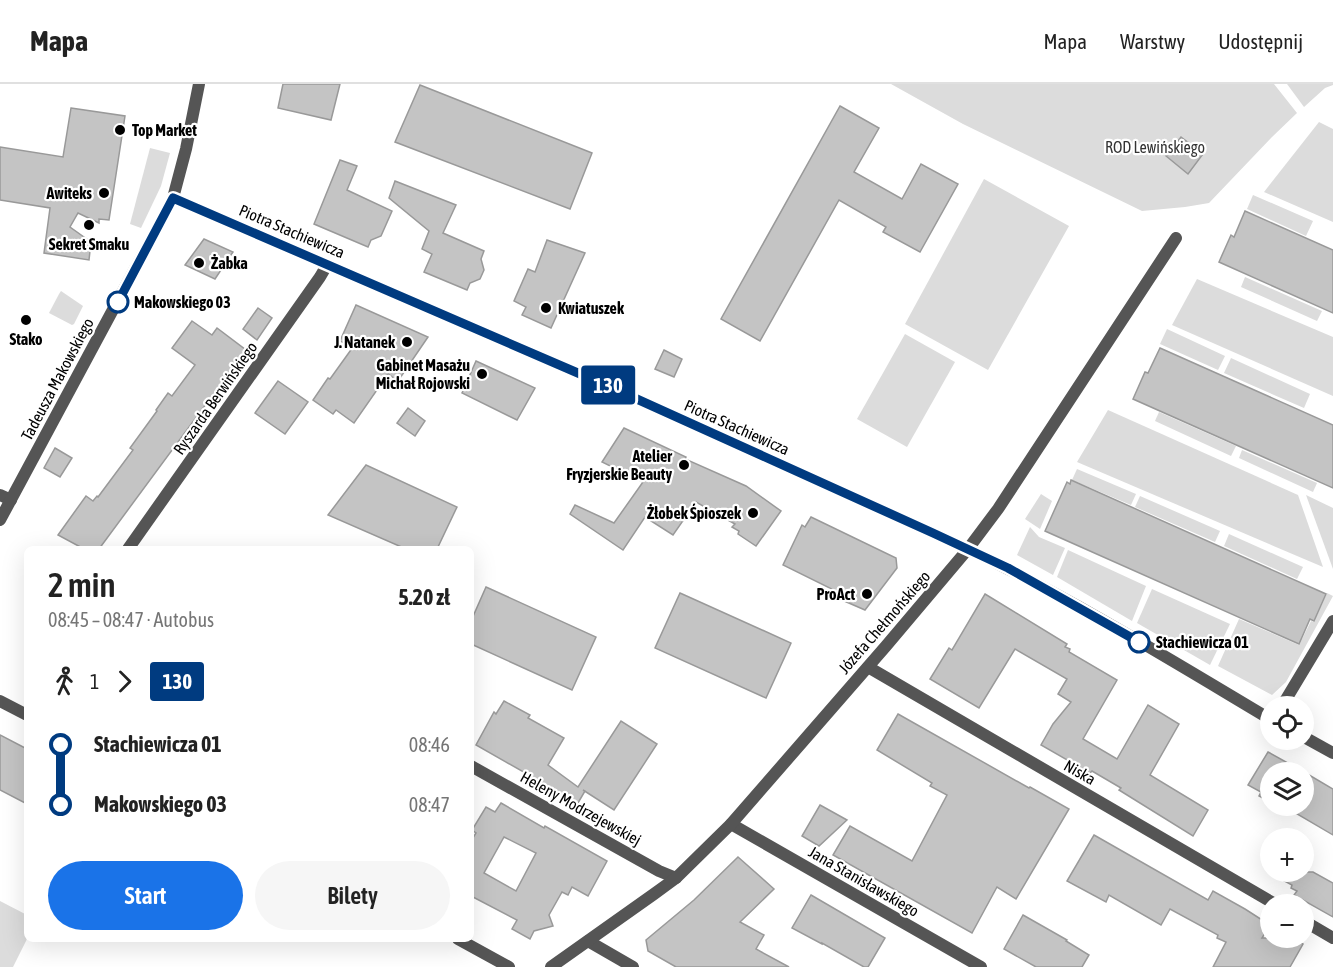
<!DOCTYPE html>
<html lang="pl">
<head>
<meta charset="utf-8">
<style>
	:root { --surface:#fff; --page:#f6f6f6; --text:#222; --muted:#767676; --line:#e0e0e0; --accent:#1a73e8 }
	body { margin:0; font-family:"Asap Condensed",sans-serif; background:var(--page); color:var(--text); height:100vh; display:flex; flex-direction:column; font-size:22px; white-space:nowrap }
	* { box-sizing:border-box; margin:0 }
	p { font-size:20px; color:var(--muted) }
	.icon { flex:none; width:33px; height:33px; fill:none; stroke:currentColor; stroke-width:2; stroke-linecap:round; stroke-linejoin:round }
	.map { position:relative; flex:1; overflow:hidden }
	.sheet { position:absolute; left:24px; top:462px; width:450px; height:396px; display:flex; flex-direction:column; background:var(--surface); border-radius:9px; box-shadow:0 6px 24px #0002 }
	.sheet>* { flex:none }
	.badge { padding:0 12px; border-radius:4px; font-size:21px; line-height:39px }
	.tools { position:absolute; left:1260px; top:612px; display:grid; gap:12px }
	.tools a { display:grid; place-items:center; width:54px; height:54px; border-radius:50%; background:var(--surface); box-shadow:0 6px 24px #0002; font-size:30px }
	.map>.badge { position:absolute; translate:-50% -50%; box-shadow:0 0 0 3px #fff }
	.legs { display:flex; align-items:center; gap:9px; height:66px; padding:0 24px; font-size:20px }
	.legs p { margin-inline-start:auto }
	.head { display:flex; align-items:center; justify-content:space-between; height:102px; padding:0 24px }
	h1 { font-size:33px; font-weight:600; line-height:45px }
	.cta { display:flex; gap:12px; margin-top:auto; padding:12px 24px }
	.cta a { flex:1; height:69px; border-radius:36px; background:var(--accent); color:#fff; font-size:24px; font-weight:600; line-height:69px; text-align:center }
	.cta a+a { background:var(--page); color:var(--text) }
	ul { padding:0 24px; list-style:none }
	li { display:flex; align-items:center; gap:21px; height:60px; font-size:22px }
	li i { display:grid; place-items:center; width:9px; height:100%; margin:0 8px; background:currentColor }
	li i::after { content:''; width:15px; height:15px; margin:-8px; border:4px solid; border-radius:50%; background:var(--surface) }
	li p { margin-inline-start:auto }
	li:first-child i { background:linear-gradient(#0000 50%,currentColor 0) }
	li:last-child i { background:linear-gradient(currentColor 50%,#0000 0) }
	header { display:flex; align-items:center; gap:36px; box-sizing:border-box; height:84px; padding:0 30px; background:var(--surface); border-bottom:2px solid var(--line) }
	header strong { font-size:28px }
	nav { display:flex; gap:33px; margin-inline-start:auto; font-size:21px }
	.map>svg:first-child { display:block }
</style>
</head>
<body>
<header>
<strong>Mapa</strong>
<nav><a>Mapa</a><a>Warstwy</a><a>Udostępnij</a></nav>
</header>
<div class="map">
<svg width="1333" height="883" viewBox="0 0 1333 883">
	<rect width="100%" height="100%" fill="#fff"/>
	<!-- green -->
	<g fill="#dcdcdc">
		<path d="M 891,0 L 1274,0 L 1297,29 L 1272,53 L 1209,119 L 1185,123 L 1142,127 L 963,40 Z"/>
		<path d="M 1287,0 L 1333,0 L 1333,1 L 1325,4 L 1304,23 Z"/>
		<path d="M 1319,38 L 1333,45 L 1333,138 L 1264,108 Z"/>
		<path d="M 150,64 L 170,69 L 161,102 L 141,144 L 130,140 Z"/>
		<path d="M 984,95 L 1069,142 L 988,286 L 905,240 Z"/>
		<path d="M 1253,111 L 1313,137 L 1306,152 L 1247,125 Z"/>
		<path d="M 1245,193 L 1322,227 L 1317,237 L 1241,203 Z"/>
		<path d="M 1197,195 L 1333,253 L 1333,312 L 1172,241 Z"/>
		<path d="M 61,207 L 83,222 L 74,240 L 72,241 L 49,229 L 59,210 Z"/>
		<path d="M 1167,245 L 1225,272 L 1218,286 L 1160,260 Z"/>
		<path d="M 905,250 L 955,278 L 907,363 L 857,335 Z"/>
		<path d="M 1231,274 L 1310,310 L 1304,324 L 1224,289 Z"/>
		<path d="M 1108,326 L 1298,411 L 1323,483 L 1077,378 Z"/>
		<path d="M 1159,328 L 1236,362 L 1231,372 L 1155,337 Z"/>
		<path d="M 1242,366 L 1317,399 L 1313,408 L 1239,374 Z"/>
		<path d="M 1077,385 L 1136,410 L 1131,421 L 1072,396 Z"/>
		<path d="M 1041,410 L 1052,417 L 1040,445 L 1025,435 Z"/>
		<path d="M 1306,411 L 1333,424 L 1333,485 Z"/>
		<path d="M 1140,412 L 1220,447 L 1215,458 L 1135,423 Z"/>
		<path d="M 1030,443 L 1039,453 L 1065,464 L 1053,491 L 1017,471 Z"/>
		<path d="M 1229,450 L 1303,483 L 1297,495 L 1224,462 Z"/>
		<path d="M 1068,466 L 1146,502 L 1132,537 L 1057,493 Z"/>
		<path d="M 1152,505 L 1230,540 L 1210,581 L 1137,539 Z"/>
		<path d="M 1327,509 L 1333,512 L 1286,598 L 1272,611 L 1218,582 L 1239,535 L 1299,561 L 1311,537 L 1314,538 Z"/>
		<path d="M 0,817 L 27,831 L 27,855 L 13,883 L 0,883 Z"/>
	</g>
	<!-- building -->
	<g fill="#c4c4c4" stroke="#999" stroke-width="1.5" fill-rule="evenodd">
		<path d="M 283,0 L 340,0 L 331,36 L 278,24 Z"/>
		<path d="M 420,1 L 592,69 L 570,125 L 395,58 Z"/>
		<path d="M 840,22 L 879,44 L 854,88 L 902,115 L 921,80 L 958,100 L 920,168 L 883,148 L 886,143 L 839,116 L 760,257 L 721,235 Z"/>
		<path d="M 71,24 L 125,32 L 109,136 L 99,135 L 99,139 L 78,129 L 70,143 L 91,158 L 89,176 L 44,169 L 50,124 L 0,116 L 0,63 L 63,73 Z"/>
		<path d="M 1181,53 L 1203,70 L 1188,90 L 1166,72 Z"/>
		<path d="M 340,76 L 357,82 L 347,106 L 392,127 L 381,152 L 371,156 L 368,163 L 314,140 Z"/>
		<path d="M 395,97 L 456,121 L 443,149 L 484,167 L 481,175 L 484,186 L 480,195 L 470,199 L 467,206 L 424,188 L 432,170 L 422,165 L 429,147 L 389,114 Z"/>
		<path d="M 1245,127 L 1333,166 L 1333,229 L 1219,178 L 1231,151 L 1234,153 Z"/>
		<path d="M 204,155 L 233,168 L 215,195 L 185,181 Z"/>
		<path d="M 547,156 L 585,169 L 551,244 L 522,231 L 526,223 L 514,217 L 528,185 L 535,188 Z"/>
		<path d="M 356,221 L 428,253 L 398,297 L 388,290 L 354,339 L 336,326 L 333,330 L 313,316 L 328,294 L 330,295 L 353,263 L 340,257 Z"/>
		<path d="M 258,224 L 272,234 L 257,256 L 243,245 Z"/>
		<path d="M 192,237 L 212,251 L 217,244 L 246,266 L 99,465 L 84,465 L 58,451 L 86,412 L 93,417 L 97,412 L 98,413 L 133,366 L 130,364 L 157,327 L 156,326 L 168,309 L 172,312 L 195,281 L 172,264 Z"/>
		<path d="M 1160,264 L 1333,341 L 1333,404 L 1133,315 L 1145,288 L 1148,289 Z"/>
		<path d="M 664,266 L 682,275 L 674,293 L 655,285 Z"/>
		<path d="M 476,277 L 535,304 L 517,336 L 462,309 Z"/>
		<path d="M 278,297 L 308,318 L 285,350 L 255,329 Z"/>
		<path d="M 408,324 L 425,337 L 415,352 L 397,339 Z"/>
		<path d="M 624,344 L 686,373 L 685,375 L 746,402 L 781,427 L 756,462 L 738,450 L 739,447 L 732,443 L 735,440 L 696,418 L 673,451 L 645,433 L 623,466 L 570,430 L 575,421 L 614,439 L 643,398 L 602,378 Z"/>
		<path d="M 55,364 L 72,374 L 60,393 L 44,384 Z"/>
		<path d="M 366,381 L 457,423 L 437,465 L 406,465 L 328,431 Z"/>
		<path d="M 1071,396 L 1326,510 L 1314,537 L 1310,535 L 1299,560 L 1045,447 L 1067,398 L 1070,400 Z"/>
		<path d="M 811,433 L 896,474 L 897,484 L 865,526 L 842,516 L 844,511 L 783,481 L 802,441 L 805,443 Z"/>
		<path d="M 486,503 L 596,553 L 572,606 L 471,560 L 471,537 Z"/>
		<path d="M 680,509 L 791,559 L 766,614 L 655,564 Z"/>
		<path d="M 985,510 L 1067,560 L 1065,563 L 1070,565 L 1069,568 L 1117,596 L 1083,655 L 1117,675 L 1148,621 L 1179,640 L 1150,691 L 1208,726 L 1193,752 L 1119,706 L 1121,704 L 1092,687 L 1090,689 L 1041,661 L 1053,640 L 1071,618 L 1058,610 L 1067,595 L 1015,565 L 979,624 L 930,595 L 949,564 L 952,566 Z"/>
		<path d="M 504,617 L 530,631 L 528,634 L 564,654 L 548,681 L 578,703 L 621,637 L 657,660 L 614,726 L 583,706 L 585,707 L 578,719 L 476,661 L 494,628 L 496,630 Z"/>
		<path d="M 898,630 L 1029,704 L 1030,703 L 1069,725 L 1016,815 L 997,803 L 972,849 L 833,771 L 850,742 L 912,777 L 947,711 L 930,702 L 932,699 L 877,666 Z"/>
		<path d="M 0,651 L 27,665 L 27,720 L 0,706 Z"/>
		<path d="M 1268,668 L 1304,688 L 1270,688 L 1270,718 L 1259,712 L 1261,708 L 1248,701 Z"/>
		<path d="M 1304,688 L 1333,705 L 1333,751 L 1294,728 L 1293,730 L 1277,722 L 1304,722 Z"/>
		<path d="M 501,719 L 544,744 L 545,742 L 607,777 L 588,812 L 572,803 L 568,811 L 562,808 L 549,831 L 553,842 L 534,847 L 530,855 L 512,845 L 517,836 L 471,812 L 471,757 L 476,749 L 472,746 L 486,723 L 495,728 ZM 504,753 L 536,769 L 516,807 L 484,789 Z"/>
		<path d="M 820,721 L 847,736 L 819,762 L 802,752 Z"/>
		<path d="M 1094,751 L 1208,816 L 1213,807 L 1245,825 L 1270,841 L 1262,854 L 1292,854 L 1303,860 L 1290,883 L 1213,883 L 1226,858 L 1217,854 L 1218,851 L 1170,825 L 1161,841 L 1109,811 L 1106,818 L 1067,797 Z"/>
		<path d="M 738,773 L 774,805 L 740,838 L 764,851 L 756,865 L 789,883 L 676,883 L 648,867 L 646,856 L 694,816 Z"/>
		<path d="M 1268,788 L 1313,788 L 1333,799 L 1333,833 L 1294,811 L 1297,807 L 1291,804 L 1292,801 Z"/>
		<path d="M 811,811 L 885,854 L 868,883 L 864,883 L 822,859 L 822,860 L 792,844 Z"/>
		<path d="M 1023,831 L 1067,856 L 1066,857 L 1089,871 L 1082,883 L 1036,883 L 1004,865 Z"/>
	</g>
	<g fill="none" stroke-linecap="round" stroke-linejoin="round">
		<!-- minor -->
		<g stroke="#555" stroke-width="12">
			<path d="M 173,114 L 608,302 L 968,465 C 1072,515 1171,576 1270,635"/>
			<path d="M 0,411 L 11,416"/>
			<path d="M 0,436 L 173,114 L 186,65 L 199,0"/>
			<path d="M 128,465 L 320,193 L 327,181"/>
			<path d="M 868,583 L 1275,820"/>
			<path d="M 0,617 L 27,631"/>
			<path d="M 1282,622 L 1333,537"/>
			<path d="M 1304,653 L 1333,669"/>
			<path d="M 471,682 L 659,787 L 676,794"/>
			<path d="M 731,740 L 981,883"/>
			<path d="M 1304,837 L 1333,854"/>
			<path d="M 458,855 L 509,883"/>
			<path d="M 588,857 L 633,883"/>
			<path d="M 551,883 L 654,810 L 676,794 L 731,740 L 886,562 L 968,465 L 998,425 L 1176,154"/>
		</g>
	</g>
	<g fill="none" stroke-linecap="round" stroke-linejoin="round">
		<!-- line-1 casing -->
		<g stroke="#fff" stroke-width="14">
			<path id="line-1" d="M 118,218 L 173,114 L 608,302 L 933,449 L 1008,484 L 1139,558"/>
		</g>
		<!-- line-1 -->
		<use href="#line-1" stroke="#003b80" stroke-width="9"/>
	</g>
	<!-- markers -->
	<g fill="#000" stroke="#fff" stroke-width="2">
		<circle cx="120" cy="46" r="6"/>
		<circle cx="104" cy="109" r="6"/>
		<circle cx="89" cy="141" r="6"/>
		<circle cx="199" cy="179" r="6"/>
		<circle cx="546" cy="224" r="6"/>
		<circle cx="26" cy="236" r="6"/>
		<circle cx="407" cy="258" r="6"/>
		<circle cx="482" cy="290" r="6"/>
		<circle cx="684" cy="381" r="6"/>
		<circle cx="753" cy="429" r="6"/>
		<circle cx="867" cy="510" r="6"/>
	</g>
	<g fill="#fff" stroke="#003b80" stroke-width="3">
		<circle cx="118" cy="218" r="10"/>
		<circle cx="1139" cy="558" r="10"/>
	</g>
	<g text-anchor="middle" stroke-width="4.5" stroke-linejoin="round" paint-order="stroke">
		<!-- poi labels -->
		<g font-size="16" font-weight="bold" fill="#000" stroke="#fff" text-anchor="end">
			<text x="132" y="52" text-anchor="start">Top Market</text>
			<text x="92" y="115">Awiteks</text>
			<text x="89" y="166" text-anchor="middle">Sekret Smaku</text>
			<text x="211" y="185" text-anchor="start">Żabka</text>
			<text x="558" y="230" text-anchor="start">Kwiatuszek</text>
			<text x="26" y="261" text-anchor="middle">Stako</text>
			<text x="395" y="264">J. Natanek</text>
			<text x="470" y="287">Gabinet Masażu<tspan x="470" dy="18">Michał Rojowski</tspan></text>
			<text x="672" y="378">Atelier<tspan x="672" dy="18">Fryzjerskie Beauty</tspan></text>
			<text x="741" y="435">Żłobek Śpioszek</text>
			<text x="855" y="516">ProAct</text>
		</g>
		<!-- park labels -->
		<g font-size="16" fill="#333" stroke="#fff">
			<text x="1155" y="69">ROD Lewińskiego</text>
		</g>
		<!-- street labels -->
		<g font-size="16" fill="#000" stroke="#fff">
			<text transform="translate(292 147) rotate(23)" y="6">Piotra Stachiewicza</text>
			<text transform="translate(57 295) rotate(-62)" y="6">Tadeusza Makowskiego</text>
			<text transform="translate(215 314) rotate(-55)" y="6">Ryszarda Berwińskiego</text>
			<text transform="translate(737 343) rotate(24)" y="6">Piotra Stachiewicza</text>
			<text transform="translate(884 538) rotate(-49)" y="6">Józefa Chełmońskiego</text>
			<text transform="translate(1080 688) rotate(30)" y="6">Niska</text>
			<text transform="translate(581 724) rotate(29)" y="6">Heleny Modrzejewskiej</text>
			<text transform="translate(864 797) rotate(30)" y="6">Jana Stanisławskiego</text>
		</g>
		<!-- stop labels -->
		<g font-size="16" font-weight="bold" fill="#000" stroke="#fff" text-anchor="start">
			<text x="134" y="224">Makowskiego 03</text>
			<text x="1156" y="564">Stachiewicza 01</text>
		</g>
	</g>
</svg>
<div class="tools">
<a><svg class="icon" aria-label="locate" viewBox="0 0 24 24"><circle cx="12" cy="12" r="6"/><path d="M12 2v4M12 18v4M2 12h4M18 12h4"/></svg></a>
<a><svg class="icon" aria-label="layers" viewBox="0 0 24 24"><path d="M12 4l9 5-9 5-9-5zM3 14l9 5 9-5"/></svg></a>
<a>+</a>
<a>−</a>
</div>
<b class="badge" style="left:608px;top:301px;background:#003b80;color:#fff">130</b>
<section class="sheet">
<div class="head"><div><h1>2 min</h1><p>08:45 – 08:47 · Autobus</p></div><b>5.20 zł</b></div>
<div class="legs"><svg class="icon" aria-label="walk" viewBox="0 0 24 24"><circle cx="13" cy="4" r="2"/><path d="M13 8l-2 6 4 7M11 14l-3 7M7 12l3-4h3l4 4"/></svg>1<svg class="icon" aria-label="forward" viewBox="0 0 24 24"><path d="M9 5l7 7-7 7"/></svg><b class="badge" style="background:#003b80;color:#fff">130</b></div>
<ul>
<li><i style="color:#003b80"></i><b>Stachiewicza 01</b><p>08:46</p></li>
<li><i style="color:#003b80"></i><b>Makowskiego 03</b><p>08:47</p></li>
</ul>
<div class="cta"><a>Start</a><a>Bilety</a></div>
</section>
</div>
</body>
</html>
